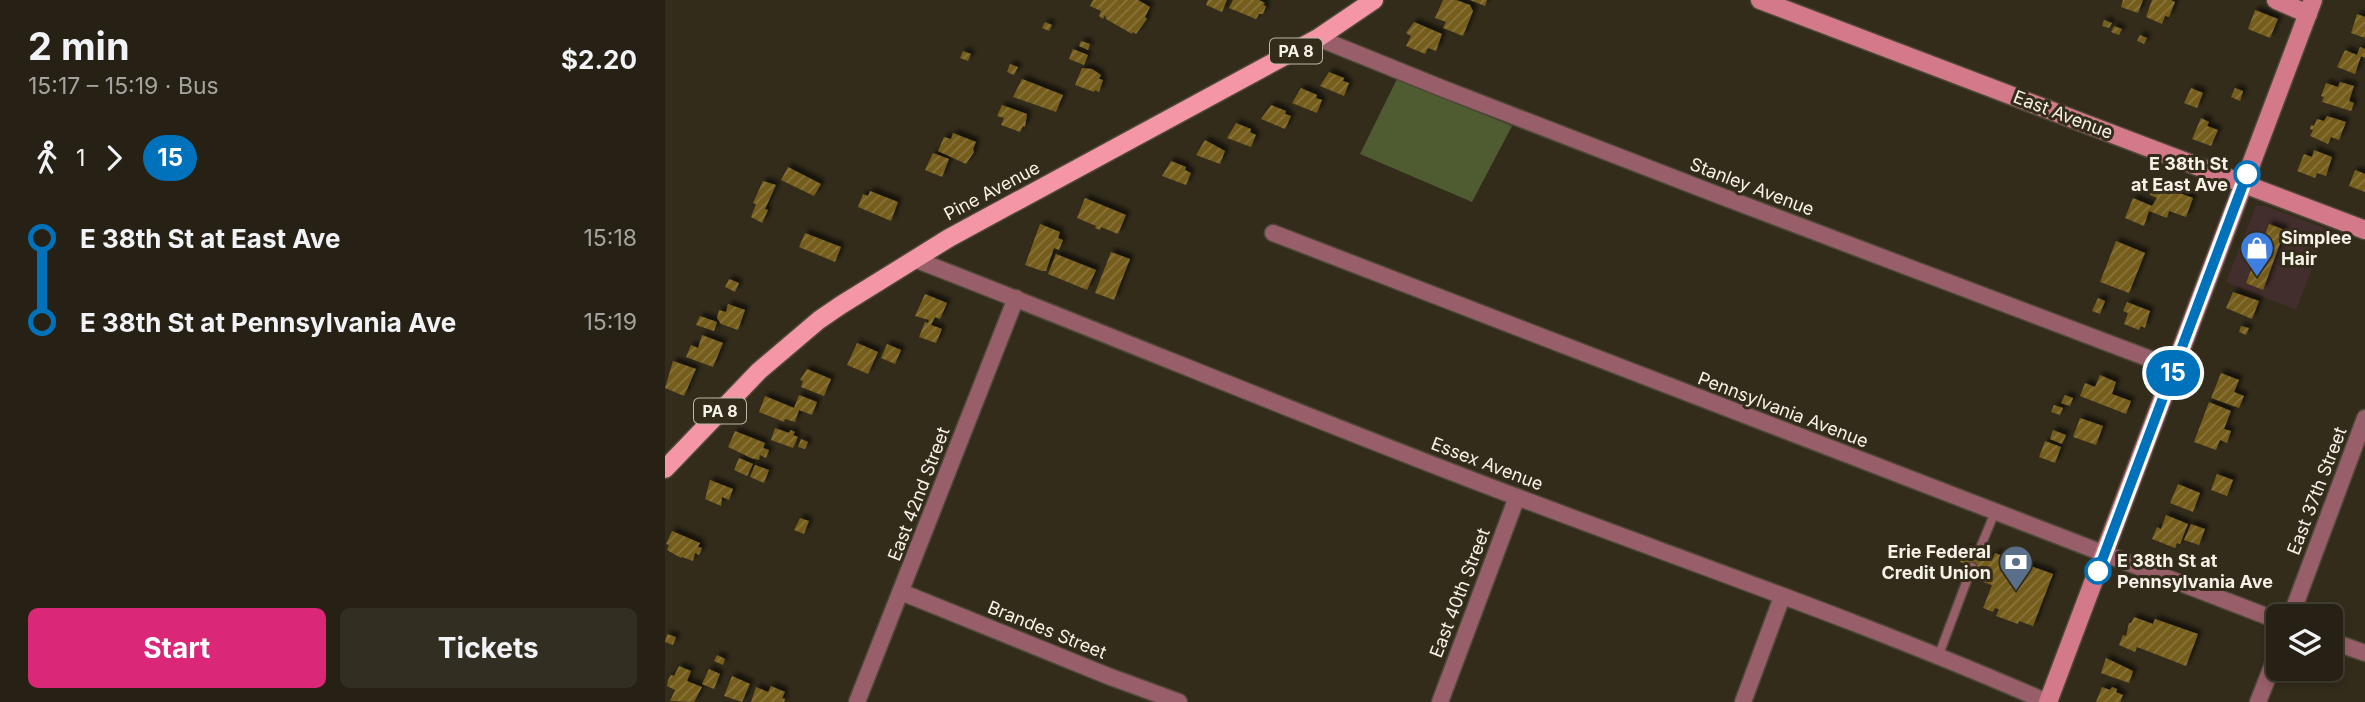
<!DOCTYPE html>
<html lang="en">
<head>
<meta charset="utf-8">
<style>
	:root { --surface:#262114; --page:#322e22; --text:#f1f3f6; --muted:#a4a3a0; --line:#423e34; --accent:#db2777 }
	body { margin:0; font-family:Inter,sans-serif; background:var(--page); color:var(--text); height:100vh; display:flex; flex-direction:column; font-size:26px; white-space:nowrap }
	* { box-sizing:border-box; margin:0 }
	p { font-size:23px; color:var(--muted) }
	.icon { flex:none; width:38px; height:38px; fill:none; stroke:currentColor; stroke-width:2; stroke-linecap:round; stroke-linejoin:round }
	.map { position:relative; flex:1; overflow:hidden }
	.panel { display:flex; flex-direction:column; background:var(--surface); width:665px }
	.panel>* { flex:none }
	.badge { padding:0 14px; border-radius:23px; font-size:24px; line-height:46px }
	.controls { position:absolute; left:1601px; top:604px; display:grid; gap:14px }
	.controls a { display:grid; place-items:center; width:77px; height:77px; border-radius:10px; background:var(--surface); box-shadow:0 4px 10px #0003,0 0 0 2px var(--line); font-size:35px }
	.map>.badge { position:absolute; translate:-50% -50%; box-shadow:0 0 0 4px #fff }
	.legs { display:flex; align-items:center; gap:10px; height:77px; padding:0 28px; font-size:23px }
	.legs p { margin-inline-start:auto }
	.summary { display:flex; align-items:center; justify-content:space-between; height:119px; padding:0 28px }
	h1 { font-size:38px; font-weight:700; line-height:52px }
	.primary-button { display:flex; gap:14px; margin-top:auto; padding:14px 28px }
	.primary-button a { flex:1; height:80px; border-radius:10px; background:var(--accent); color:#fff; font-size:28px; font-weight:700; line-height:80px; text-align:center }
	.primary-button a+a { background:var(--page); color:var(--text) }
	ul { padding:0 28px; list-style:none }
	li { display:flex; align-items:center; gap:24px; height:84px; font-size:26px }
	li i { display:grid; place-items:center; width:10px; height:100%; margin:0 9px; background:currentColor }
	li i::after { content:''; width:18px; height:18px; margin:-9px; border:5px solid; border-radius:50%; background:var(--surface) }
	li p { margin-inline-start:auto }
	li:first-child i { background:linear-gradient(#0000 50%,currentColor 0) }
	li:last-child i { background:linear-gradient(currentColor 50%,#0000 0) }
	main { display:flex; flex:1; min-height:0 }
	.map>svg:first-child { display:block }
</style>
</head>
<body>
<main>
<section class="panel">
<div class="summary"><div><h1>2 min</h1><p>15:17 – 15:19 · Bus</p></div><b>$2.20</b></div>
<div class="legs"><svg class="icon" aria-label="walk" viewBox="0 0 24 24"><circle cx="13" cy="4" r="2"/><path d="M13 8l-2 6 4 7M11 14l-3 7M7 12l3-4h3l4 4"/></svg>1<svg class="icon" aria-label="forward" viewBox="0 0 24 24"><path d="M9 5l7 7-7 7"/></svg><b class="badge" style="background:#0072bc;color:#fff">15</b></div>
<ul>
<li><i style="color:#0072bc"></i><b>E 38th St at East Ave</b><p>15:18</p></li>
<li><i style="color:#0072bc"></i><b>E 38th St at Pennsylvania Ave</b><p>15:19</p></li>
</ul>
<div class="primary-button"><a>Start</a><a>Tickets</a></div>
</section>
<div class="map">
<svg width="1700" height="702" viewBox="0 0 1700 702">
	<defs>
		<pattern id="building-hatch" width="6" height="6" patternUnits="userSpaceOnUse" patternTransform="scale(1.75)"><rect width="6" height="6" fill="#755d1c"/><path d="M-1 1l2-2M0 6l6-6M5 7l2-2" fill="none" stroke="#89753d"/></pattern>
		<filter id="shadow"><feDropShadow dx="4" dy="-4" stdDeviation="2" flood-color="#0009"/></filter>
	</defs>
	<rect width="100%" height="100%" fill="#332c1b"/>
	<!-- commercial -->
	<path fill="#422e2c" d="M 1591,206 L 1600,206 L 1662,229 L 1631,310 L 1561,282 Z"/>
	<!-- green -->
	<path fill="#4f5b30" d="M 732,79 L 847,126 L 807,202 L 695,154 Z"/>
	<!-- building -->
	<g fill="url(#building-hatch)" filter="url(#shadow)">
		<path d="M 428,0 L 473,0 L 485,7 L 480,17 L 482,19 L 471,34 L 468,32 L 467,34 L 441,19 L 440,15 L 438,19 L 434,16 L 436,11 L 425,6 Z"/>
		<path d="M 543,0 L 562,0 L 557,12 L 541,5 Z"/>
		<path d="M 568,0 L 594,0 L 600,3 L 598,5 L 601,6 L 598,14 L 594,14 L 591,19 L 564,8 Z"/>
		<path d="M 778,0 L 791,0 L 805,5 L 808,11 L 798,36 L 778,28 L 781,22 L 770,18 Z"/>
		<path d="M 805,0 L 822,0 L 820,6 Z"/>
		<path d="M 1458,0 L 1478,0 L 1473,13 L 1456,7 Z"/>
		<path d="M 1487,0 L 1506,0 L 1510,2 L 1504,17 L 1500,16 L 1497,24 L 1481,17 Z"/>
		<path d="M 1590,10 L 1613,19 L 1605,38 L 1583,29 Z"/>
		<path d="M 1692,14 L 1700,17 L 1700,38 L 1686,33 Z"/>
		<path d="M 1439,20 L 1447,23 L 1444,28 L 1437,26 Z"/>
		<path d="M 380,22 L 387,25 L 384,31 L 377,28 Z"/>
		<path d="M 749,22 L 777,34 L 771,51 L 763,48 L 760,54 L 741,46 L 746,36 L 741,33 Z"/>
		<path d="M 1449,26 L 1457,29 L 1454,35 L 1446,32 Z"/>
		<path d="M 1475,35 L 1482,38 L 1479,44 L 1472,41 Z"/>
		<path d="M 416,41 L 425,44 L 423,50 L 414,46 Z"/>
		<path d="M 1695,47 L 1700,49 L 1700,58 L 1696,56 L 1690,74 L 1672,67 L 1680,50 L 1692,55 Z"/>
		<path d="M 408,49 L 423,55 L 419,65 L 404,59 Z"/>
		<path d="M 298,51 L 306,54 L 303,61 L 295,58 Z"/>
		<path d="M 345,64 L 353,67 L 349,75 L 342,72 Z"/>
		<path d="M 417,68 L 427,69 L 436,75 L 434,79 L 438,80 L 434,92 L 430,90 L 429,92 L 410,85 Z"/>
		<path d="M 664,72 L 679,78 L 678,81 L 684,83 L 679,96 L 655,86 Z"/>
		<path d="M 357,79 L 398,95 L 391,112 L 348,97 Z"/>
		<path d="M 1675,82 L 1689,86 L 1684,101 L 1689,103 L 1686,111 L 1657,102 L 1659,97 L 1656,96 L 1661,83 L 1673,87 Z"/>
		<path d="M 636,88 L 652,95 L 651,98 L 657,100 L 652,113 L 627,103 Z"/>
		<path d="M 1526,88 L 1538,93 L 1532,108 L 1519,103 Z"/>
		<path d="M 1570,88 L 1578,91 L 1575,101 L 1566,97 Z"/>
		<path d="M 337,105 L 362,114 L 360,127 L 358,126 L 355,132 L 336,125 L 339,118 L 332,116 Z"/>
		<path d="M 606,105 L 621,111 L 620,114 L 626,116 L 620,129 L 596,119 Z"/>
		<path d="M 1662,116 L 1681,122 L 1674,140 L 1666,137 L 1663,144 L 1645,136 L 1648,130 L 1645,129 L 1646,125 L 1649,126 L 1652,119 L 1659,121 Z"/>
		<path d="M 1536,118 L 1544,122 L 1542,126 L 1553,130 L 1546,146 L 1527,139 Z"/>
		<path d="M 571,123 L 586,129 L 585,132 L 591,135 L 586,147 L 562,138 Z"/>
		<path d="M 288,133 L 311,142 L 308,149 L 309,152 L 301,164 L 273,151 L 279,137 L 286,139 Z"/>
		<path d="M 540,140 L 560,151 L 555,164 L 531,155 Z"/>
		<path d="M 1649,150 L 1667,157 L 1661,176 L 1652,173 L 1650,178 L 1632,171 L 1639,154 L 1647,157 Z"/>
		<path d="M 268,153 L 284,159 L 277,177 L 260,170 Z"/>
		<path d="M 506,161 L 521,167 L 520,170 L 526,173 L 521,185 L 497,176 Z"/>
		<path d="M 123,167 L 156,184 L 149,196 L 116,180 Z"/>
		<path d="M 1690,170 L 1700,174 L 1700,192 L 1684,186 Z"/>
		<path d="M 98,181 L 111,185 L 100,209 L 103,210 L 97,223 L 86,217 L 91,204 L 88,203 Z"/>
		<path d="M 1490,184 L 1528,198 L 1521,217 L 1504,211 L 1502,218 L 1484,211 L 1479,226 L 1460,218 L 1468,198 L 1487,206 L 1492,198 L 1485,195 Z"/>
		<path d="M 205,191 L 233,202 L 226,221 L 193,207 L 198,194 L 203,196 Z"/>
		<path d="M 420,198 L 461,215 L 453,234 L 436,227 L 435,230 L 430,228 L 431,226 L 412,218 Z"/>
		<path d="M 375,224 L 395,232 L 393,238 L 398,240 L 394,250 L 389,248 L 381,271 L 377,271 L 360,265 Z"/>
		<path d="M 1604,224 L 1620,230 L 1598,290 L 1581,283 Z"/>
		<path d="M 140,233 L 176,247 L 170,262 L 134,247 Z"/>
		<path d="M 1451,241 L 1480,253 L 1464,293 L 1435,282 Z"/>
		<path d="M 446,252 L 465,259 L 449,300 L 430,293 Z"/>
		<path d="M 391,254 L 431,270 L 422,290 L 383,274 Z"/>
		<path d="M 64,279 L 74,283 L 70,292 L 60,287 Z"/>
		<path d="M 1568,292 L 1594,301 L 1587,319 L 1561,308 Z"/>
		<path d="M 260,294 L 282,303 L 275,319 L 270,317 L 266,325 L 277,329 L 271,343 L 254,337 L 260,322 L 263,323 L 264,320 L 250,316 Z"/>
		<path d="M 1433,298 L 1440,301 L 1435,314 L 1427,311 Z"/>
		<path d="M 1462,302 L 1485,311 L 1480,328 L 1476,326 L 1474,330 L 1459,324 L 1463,313 L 1458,311 Z"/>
		<path d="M 63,304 L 80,310 L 73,330 L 56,324 L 52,318 L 54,310 L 61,312 Z"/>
		<path d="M 35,316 L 52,322 L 49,331 L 31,325 Z"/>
		<path d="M 1576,326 L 1584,328 L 1581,335 L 1574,332 Z"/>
		<path d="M 37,335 L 58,343 L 48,367 L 21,357 L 26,345 L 33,348 Z"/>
		<path d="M 192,343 L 213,352 L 203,374 L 182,365 Z"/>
		<path d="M 222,344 L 236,350 L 230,364 L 216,358 Z"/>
		<path d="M 8,361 L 31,369 L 19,396 L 0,388 Z"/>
		<path d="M 142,369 L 166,379 L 159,396 L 136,387 L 138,381 L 135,380 Z"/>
		<path d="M 1556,373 L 1574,380 L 1569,392 L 1579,396 L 1574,408 L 1546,398 Z"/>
		<path d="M 1435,375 L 1451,382 L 1447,394 L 1466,401 L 1461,414 L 1415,396 L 1420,383 L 1430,387 Z"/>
		<path d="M 134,395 L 152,402 L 147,415 L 134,410 L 130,422 L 120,419 L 119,422 L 94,412 L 100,396 L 129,408 Z"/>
		<path d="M 1400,395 L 1408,398 L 1405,406 L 1396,403 Z"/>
		<path d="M 1544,402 L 1566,411 L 1559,429 L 1566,431 L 1562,443 L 1555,440 L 1551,450 L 1529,442 Z"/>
		<path d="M 1389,405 L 1398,408 L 1395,415 L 1386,412 Z"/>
		<path d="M 1415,418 L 1438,426 L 1431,445 L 1408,437 Z"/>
		<path d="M 110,428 L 124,433 L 126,430 L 130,432 L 128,435 L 133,437 L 128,448 L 106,440 Z"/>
		<path d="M 1388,430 L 1401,435 L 1397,444 L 1385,439 Z"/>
		<path d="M 70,431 L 100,443 L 98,448 L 104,450 L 101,458 L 95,455 L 94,460 L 86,458 L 63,447 Z"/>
		<path d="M 136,439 L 143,442 L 140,449 L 133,447 Z"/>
		<path d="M 1380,441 L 1396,447 L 1390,463 L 1374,457 Z"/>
		<path d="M 74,458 L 88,464 L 82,476 L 69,470 Z"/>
		<path d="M 90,465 L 104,470 L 99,483 L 85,477 Z"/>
		<path d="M 1552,474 L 1568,480 L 1562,496 L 1546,490 Z"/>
		<path d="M 45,480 L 68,489 L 64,500 L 57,497 L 56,506 L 40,499 Z"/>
		<path d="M 1513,484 L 1535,493 L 1528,512 L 1505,503 Z"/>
		<path d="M 1501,515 L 1523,524 L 1515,544 L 1512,543 L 1510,548 L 1487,539 L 1492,527 L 1496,529 Z"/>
		<path d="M 135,518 L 144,521 L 139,534 L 129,530 Z"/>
		<path d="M 1526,524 L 1540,529 L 1534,545 L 1519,540 Z"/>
		<path d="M 7,531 L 35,543 L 33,547 L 37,548 L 34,555 L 30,553 L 28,561 L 17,557 L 16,558 L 2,550 L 4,545 L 1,544 Z"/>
		<path d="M 1300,548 L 1328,558 L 1330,553 L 1388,574 L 1368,626 L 1354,621 L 1353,624 L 1331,616 L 1334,609 L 1330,608 L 1328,612 L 1318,608 L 1327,585 L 1318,582 L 1322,573 L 1295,562 Z"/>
		<path d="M 1469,617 L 1488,624 L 1490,619 L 1533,634 L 1521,666 L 1472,647 L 1470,652 L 1454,645 L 1458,635 L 1461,636 L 1464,623 L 1466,623 Z"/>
		<path d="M 2,634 L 11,637 L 8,645 L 0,642 Z"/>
		<path d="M 52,655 L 60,659 L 58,665 L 49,661 Z"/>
		<path d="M 1441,658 L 1468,671 L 1464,683 L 1436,673 Z"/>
		<path d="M 14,666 L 26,671 L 22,681 L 37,687 L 29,702 L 5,701 L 10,690 L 2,686 L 3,680 L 6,675 L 9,676 Z"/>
		<path d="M 44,669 L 55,674 L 49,689 L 37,684 Z"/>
		<path d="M 67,676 L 85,684 L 77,702 L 59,696 Z"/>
		<path d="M 106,686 L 120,692 L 117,698 L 120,699 L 119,702 L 86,702 L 91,687 L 103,692 Z"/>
		<path d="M 1437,687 L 1445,690 L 1447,687 L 1452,689 L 1451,692 L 1458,695 L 1455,702 L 1431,702 Z"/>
	</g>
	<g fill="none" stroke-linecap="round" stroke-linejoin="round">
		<!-- lane casing -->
		<g stroke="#4e4838" stroke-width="11">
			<g id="lane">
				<path d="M 1313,553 L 1330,512"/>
				<path d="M 1273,657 L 1307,567"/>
			</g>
		</g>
		<!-- street casing -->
		<g stroke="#4e4838" stroke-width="19">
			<g id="street">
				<path d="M 653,38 L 779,89 L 1053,195 L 1509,368"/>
				<path d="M 608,233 L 1614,621"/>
				<path d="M 249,259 C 451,337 650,421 852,497 C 1029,564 1209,626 1382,702"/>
				<path d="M 236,592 L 443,676 L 514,702"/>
				<path d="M 1626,616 L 1700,418"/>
				<path d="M 1666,641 L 1700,653"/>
				<path d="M 192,702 L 351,298"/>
				<path d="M 775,702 L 852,497"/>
				<path d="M 1078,702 L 1117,597"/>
				<path d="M 1593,702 L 1614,649"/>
			</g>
		</g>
		<!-- secondary casing -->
		<g stroke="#4e4838" stroke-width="21">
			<g id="secondary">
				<path d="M 1095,0 L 1700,230"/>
				<path d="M 1611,0 L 1643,14"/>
				<path d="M 1383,702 L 1648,0"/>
			</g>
		</g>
		<!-- primary casing -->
		<g stroke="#4e4838" stroke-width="21">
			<path id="primary" d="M 0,469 L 94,371 L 154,320 L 176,305 L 284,238 L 653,38 L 709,0"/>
		</g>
		<!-- lane -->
		<use href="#lane" stroke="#985e69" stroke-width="8"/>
		<!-- street -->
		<use href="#street" stroke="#985e69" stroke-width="16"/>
		<!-- secondary -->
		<use href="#secondary" stroke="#d4798a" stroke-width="18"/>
		<!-- primary -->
		<use href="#primary" stroke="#f596a7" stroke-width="18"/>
	</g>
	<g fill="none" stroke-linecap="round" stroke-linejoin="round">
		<!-- line-1 casing -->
		<g stroke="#fff" stroke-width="16">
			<path id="line-1" d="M 1433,571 L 1582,174"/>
		</g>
		<!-- line-1 -->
		<use href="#line-1" stroke="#0072bc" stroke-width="10"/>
	</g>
	<!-- icons -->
	<defs>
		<g id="shop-pin" transform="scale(1.75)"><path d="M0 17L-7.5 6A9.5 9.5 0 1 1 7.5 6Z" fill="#3f7fe0" stroke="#332c1b"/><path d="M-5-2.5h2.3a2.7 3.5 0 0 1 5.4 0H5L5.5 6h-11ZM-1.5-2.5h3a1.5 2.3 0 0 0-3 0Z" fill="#fff"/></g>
		<g id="bank-pin" transform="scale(1.75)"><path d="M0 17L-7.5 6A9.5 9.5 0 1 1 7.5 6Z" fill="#5c6f8a" stroke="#332c1b"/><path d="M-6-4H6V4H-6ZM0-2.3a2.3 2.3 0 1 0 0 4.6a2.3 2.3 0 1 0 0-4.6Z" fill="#fff"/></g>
	</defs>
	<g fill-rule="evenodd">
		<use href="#shop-pin" x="1592" y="248"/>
		<use href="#bank-pin" x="1351" y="562"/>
	</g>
	<!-- markers -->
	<g fill="#fff" stroke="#0072bc" stroke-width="3.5">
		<circle cx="1582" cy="174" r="12"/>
		<circle cx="1433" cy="571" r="12"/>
	</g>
	<g text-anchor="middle" stroke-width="6" stroke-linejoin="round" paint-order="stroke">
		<!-- shield labels -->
		<g fill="#332c1b" stroke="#bcb7aa" stroke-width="2">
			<rect x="605" y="38.5" width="52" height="25" rx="5"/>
			<rect x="29" y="398.5" width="52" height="25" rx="5"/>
		</g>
		<g font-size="16" font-weight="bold" fill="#f6f2e7">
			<text x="631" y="57">PA 8</text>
			<text x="55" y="417">PA 8</text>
		</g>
		<!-- street labels -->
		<g font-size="18" fill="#f6f2e7" stroke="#332c1b">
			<text transform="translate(1398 115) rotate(21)" y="6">East Avenue</text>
			<text transform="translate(1087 187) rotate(21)" y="6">Stanley Avenue</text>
			<text transform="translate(327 191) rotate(-28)" y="6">Pine Avenue</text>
			<text transform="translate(1118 410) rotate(21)" y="6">Pennsylvania Avenue</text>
			<text transform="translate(822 464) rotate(21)" y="6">Essex Avenue</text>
			<text transform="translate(1652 491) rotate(-69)" y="6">East 37th Street</text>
			<text transform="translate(254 494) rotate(-69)" y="6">East 42nd Street</text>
			<text transform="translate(795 593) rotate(-69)" y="6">East 40th Street</text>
			<text transform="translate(382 630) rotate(22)" y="6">Brandes Street</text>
		</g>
		<!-- stop labels -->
		<g font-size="18" font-weight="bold" fill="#f6f2e7" stroke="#332c1b" text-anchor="end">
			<text x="1563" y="170">E 38th St<tspan x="1563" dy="21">at East Ave</tspan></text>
			<text x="1452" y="567" text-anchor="start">E 38th St at<tspan x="1452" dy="21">Pennsylvania Ave</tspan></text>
		</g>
		<!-- poi labels -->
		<g font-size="18" font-weight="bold" fill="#f6f2e7" stroke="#332c1b" text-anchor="start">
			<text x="1616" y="244">Simplee<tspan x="1616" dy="21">Hair</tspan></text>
			<text x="1326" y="558" text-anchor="end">Erie Federal<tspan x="1326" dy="21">Credit Union</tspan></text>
		</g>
	</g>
</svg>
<div class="controls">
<a><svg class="icon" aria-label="layers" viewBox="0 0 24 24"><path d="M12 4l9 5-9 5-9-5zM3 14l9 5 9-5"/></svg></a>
</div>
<b class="badge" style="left:1508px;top:373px;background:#0072bc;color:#fff">15</b>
</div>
</main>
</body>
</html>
